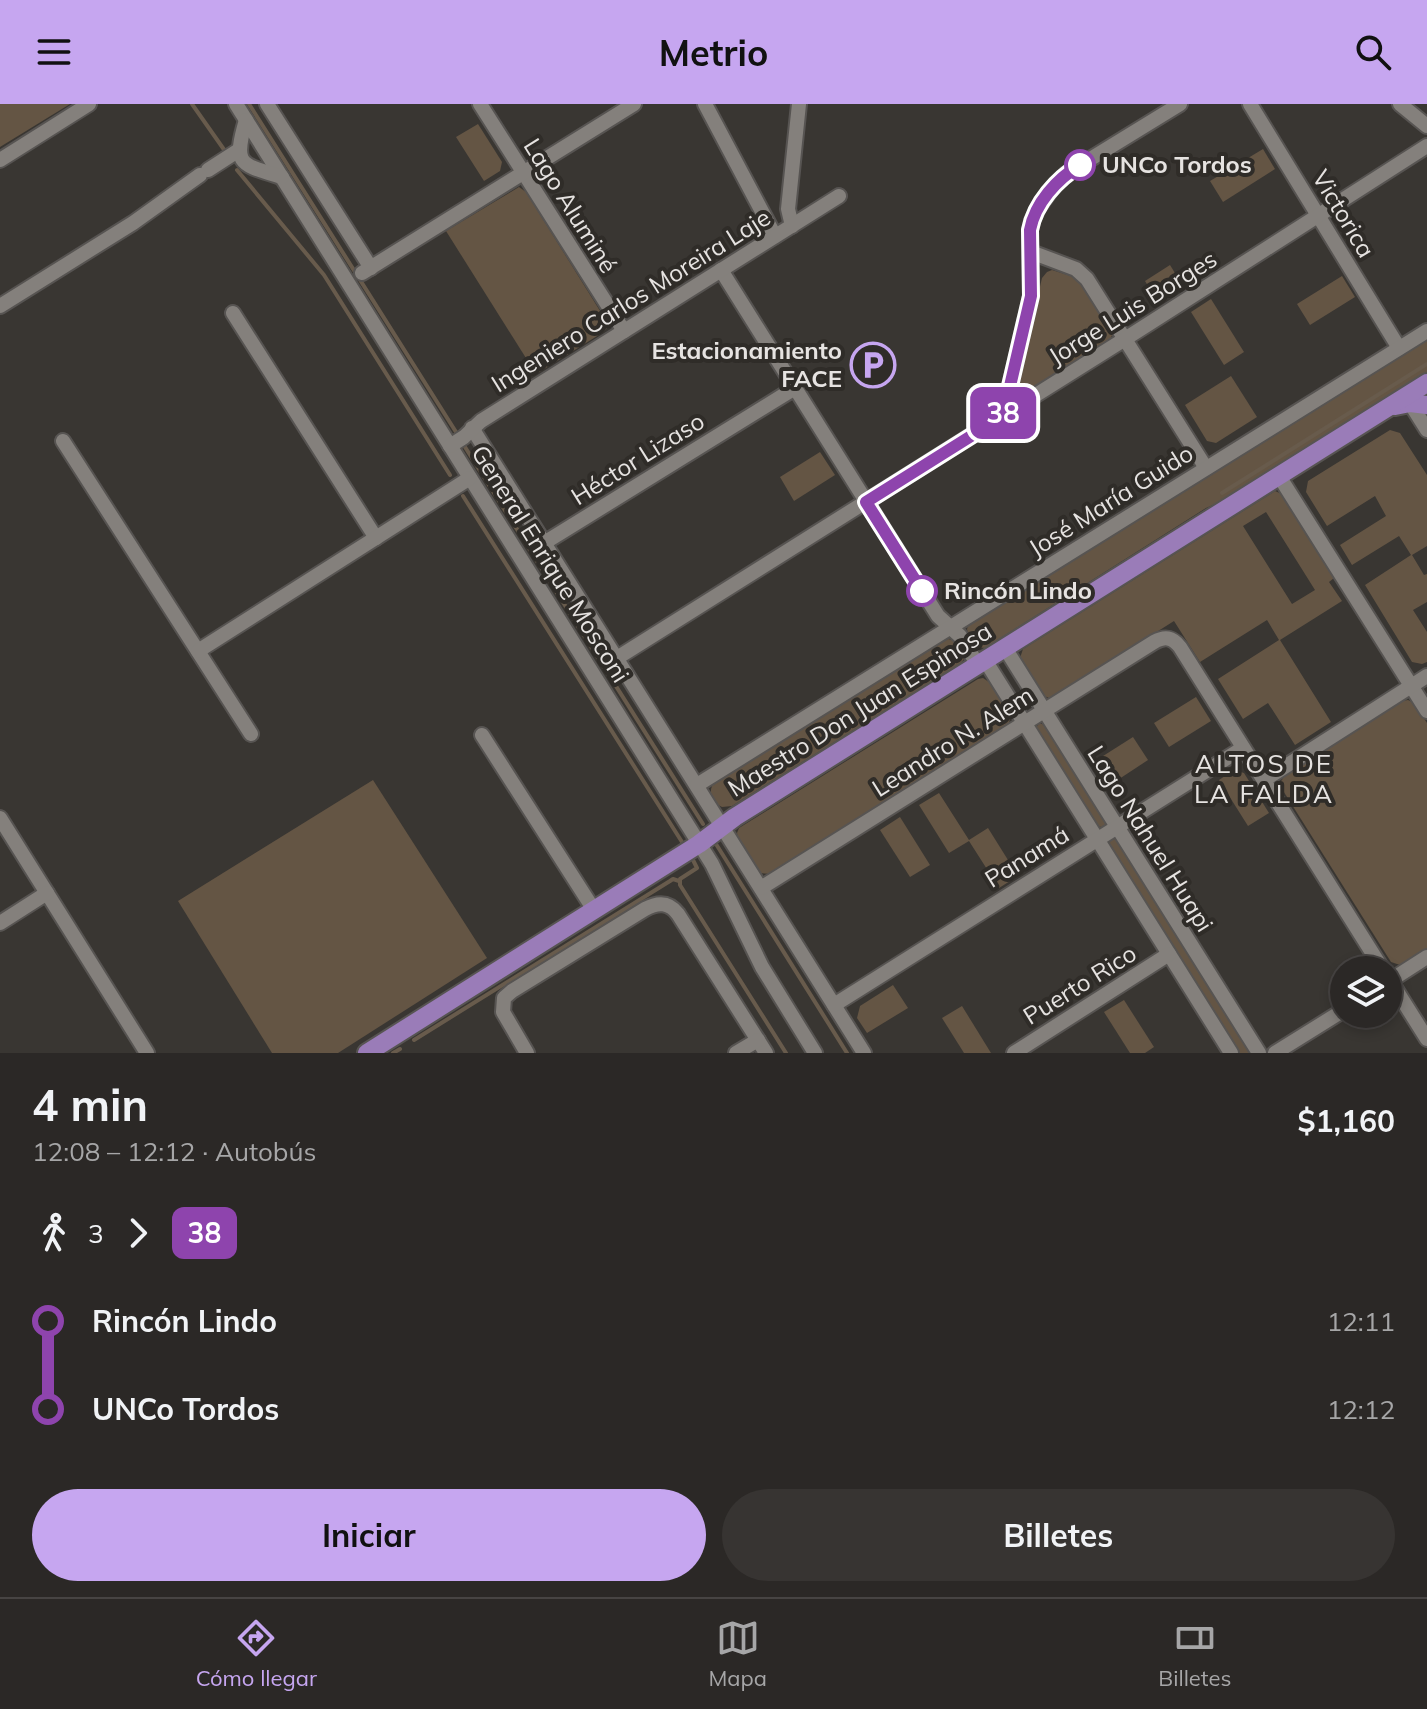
<!DOCTYPE html>
<html lang="es">
<head>
<meta charset="utf-8">
<style>
	:root { --surface:#2b2826; --page:#373432; --text:#f1f3f6; --muted:#a6a6a7; --line:#474443; --accent:#c6a6f0 }
	body { margin:0; font-family:Mulish,sans-serif; background:var(--page); color:var(--text); height:100vh; display:flex; flex-direction:column; font-size:30px; white-space:nowrap }
	* { box-sizing:border-box; margin:0 }
	p { font-size:26px; color:var(--muted) }
	.icon { flex:none; width:44px; height:44px; fill:none; stroke:currentColor; stroke-width:2; stroke-linecap:round; stroke-linejoin:round }
	.map { position:relative; height:949px; overflow:hidden }
	.sheet { display:flex; flex-direction:column; background:var(--surface); flex:1 }
	.sheet>* { flex:none }
	.badge { padding:0 16px; border-radius:12px; font-size:28px; line-height:52px }
	.controls { position:absolute; left:1330px; top:852px; display:grid; gap:16px }
	.controls a { display:grid; place-items:center; width:72px; height:72px; border-radius:50%; background:var(--surface); box-shadow:0 4px 12px #0003,0 0 0 2px var(--line); font-size:40px }
	.map>.badge { position:absolute; translate:-50% -50%; box-shadow:0 0 0 4px #fff }
	.legs { display:flex; align-items:center; gap:12px; height:88px; padding:0 32px; font-size:26px }
	.legs p { margin-inline-start:auto }
	.headline { display:flex; align-items:center; justify-content:space-between; height:136px; padding:0 32px }
	h1 { font-size:44px; font-weight:700; line-height:60px }
	.primary-button { display:flex; gap:16px; margin-top:auto; padding:16px 32px }
	.primary-button a { flex:1; height:92px; border-radius:48px; background:var(--accent); color:#111; font-size:32px; font-weight:700; line-height:92px; text-align:center }
	.primary-button a+a { background:var(--page); color:var(--text) }
	ul { padding:0 32px; list-style:none }
	li { display:flex; align-items:center; gap:28px; height:88px; font-size:30px }
	li i { display:grid; place-items:center; width:12px; height:100%; margin:0 10px; background:currentColor }
	li i::after { content:''; width:20px; height:20px; margin:-10px; border:6px solid; border-radius:50%; background:var(--surface) }
	li p { margin-inline-start:auto }
	li:first-child i { background:linear-gradient(#0000 50%,currentColor 0) }
	li:last-child i { background:linear-gradient(currentColor 50%,#0000 0) }
	header { display:flex; justify-content:space-between; align-items:center; height:104px; padding:0 32px; background:var(--accent); color:#111; font-size:36px; font-weight:700 }
	.tab-bar { display:flex; justify-content:space-around; align-items:center; height:112px; border-top:2px solid var(--line); background:var(--surface); font-size:22px; color:var(--muted) }
	.tab-bar a { display:grid; justify-items:center; gap:4px }
	.tab-bar .selected { color:var(--accent) }
	.map>svg:first-child { display:block }
</style>
</head>
<body>
<header><svg class="icon" aria-label="menu" viewBox="0 0 24 24"><path d="M4 6h16M4 12h16M4 18h16"/></svg>Metrio<svg class="icon" aria-label="search" viewBox="0 0 24 24"><circle cx="10" cy="10" r="6"/><path d="M15 15l6 6"/></svg></header>
<div class="map">
<svg width="1427" height="949" viewBox="0 0 1427 949">
	<rect width="100%" height="100%" fill="#393632"/>
	<!-- green -->
	<g fill="#645544" fill-rule="evenodd">
		<path d="M 0,0 L 70,0 L 0,43 Z"/>
		<path d="M 478,20 L 502,58 L 500,67 L 484,77 L 456,33 Z"/>
		<path d="M 1263,45 L 1275,65 L 1223,98 L 1210,77 Z"/>
		<path d="M 519,83 L 526,88 L 607,218 L 607,224 L 602,229 L 536,270 L 446,127 Z"/>
		<path d="M 1170,161 L 1183,182 L 1158,198 L 1145,177 Z"/>
		<path d="M 1052,166 L 1071,172 L 1083,180 L 1113,229 L 1109,238 L 1016,295 L 1015,289 L 1042,174 L 1047,168 Z"/>
		<path d="M 1342,172 L 1355,193 L 1310,221 L 1297,200 Z"/>
		<path d="M 1211,195 L 1244,248 L 1224,261 L 1191,208 Z"/>
		<path d="M 1427,236 L 1427,271 L 1236,391 L 1206,404 L 985,544 L 977,543 L 967,526 L 968,520 L 972,516 Z"/>
		<path d="M 1231,272 L 1257,313 L 1216,339 L 1207,337 L 1185,301 Z"/>
		<path d="M 1390,326 L 1400,329 L 1427,371 L 1427,442 L 1412,451 L 1424,471 L 1427,470 L 1427,498 L 1413,506 L 1427,528 L 1427,558 L 1422,560 L 1412,558 L 1365,481 L 1411,451 L 1399,432 L 1352,461 L 1340,441 L 1386,412 L 1375,392 L 1327,422 L 1306,388 L 1308,377 Z"/>
		<path d="M 820,348 L 835,371 L 794,397 L 780,373 Z"/>
		<path d="M 1275,387 L 1282,390 L 1334,474 L 1329,478 L 1342,497 L 1280,536 L 1331,618 L 1295,641 L 1268,599 L 1243,615 L 1218,575 L 1279,536 L 1267,516 L 1200,558 L 1174,517 L 1054,593 L 1049,594 L 1042,591 L 1020,554 L 1023,545 ZM 1266,408 L 1315,486 L 1292,500 L 1243,422 Z"/>
		<path d="M 948,535 C 956,536 964,548 964,555 L 961,559 L 732,702 L 722,703 C 712,698 706,686 716,677 Z"/>
		<path d="M 983,574 L 989,578 L 1010,611 L 1009,621 L 770,770 L 760,769 L 738,734 L 737,729 L 739,724 L 978,575 Z"/>
		<path d="M 1196,593 L 1211,617 L 1169,643 L 1154,619 Z"/>
		<path d="M 1408,596 L 1414,599 L 1427,619 L 1427,844 L 1400,861 L 1391,858 L 1282,685 L 1280,679 L 1285,671 L 1402,597 Z"/>
		<path d="M 1039,619 L 1045,621 L 1106,718 L 1104,724 L 1098,722 L 1036,624 Z"/>
		<path d="M 1133,633 L 1148,656 L 1107,683 L 1092,659 Z"/>
		<path d="M 1234,666 L 1244,669 L 1269,709 L 1248,722 L 1219,676 Z"/>
		<path d="M 373,676 L 487,854 L 338,949 L 272,949 L 178,797 Z"/>
		<path d="M 939,689 L 969,736 L 988,724 L 1018,772 L 999,784 L 969,737 L 949,749 L 919,701 Z"/>
		<path d="M 900,713 L 930,761 L 910,773 L 880,726 Z"/>
		<path d="M 1111,734 L 1117,735 L 1251,949 L 1240,949 L 1109,739 Z"/>
		<path d="M 893,881 L 908,904 L 867,929 L 857,914 L 860,902 Z"/>
		<path d="M 1124,896 L 1154,943 L 1145,949 L 1130,949 L 1104,908 Z"/>
		<path d="M 962,902 L 991,949 L 964,949 L 942,914 Z"/>
	</g>
	<g fill="none" stroke-linecap="round" stroke-linejoin="round">
		<!-- stream -->
		<g stroke="#685b4c" stroke-width="4">
			<path d="M 192,0 L 225,47"/>
			<path d="M 249,0 L 456,328"/>
			<path d="M 237,66 L 324,171 L 450,371"/>
			<path d="M 465,343 L 703,720"/>
			<path d="M 1222,389 L 1427,260"/>
			<path d="M 463,392 L 682,738"/>
			<path d="M 716,740 L 847,949"/>
			<path d="M 692,754 L 697,764 L 680,775 L 680,781 L 786,949"/>
			<path d="M 414,936 L 670,777 L 673,775 L 679,777"/>
			<path d="M 393,949 L 400,945"/>
		</g>
		<!-- minor casing -->
		<g stroke="#575452" stroke-width="18">
			<g id="minor">
				<path d="M 236,0 L 712,760 L 762,863 L 815,949"/>
				<path d="M 267,0 L 371,164"/>
				<path d="M 480,0 L 624,227"/>
				<path d="M 705,0 L 775,132"/>
				<path d="M 1250,0 L 1399,244"/>
				<path d="M 1400,0 L 1427,22"/>
				<path d="M 246,16 C 233,61 239,60 282,73"/>
				<path d="M 0,56 L 89,0"/>
				<path d="M 208,66 L 239,46"/>
				<path d="M 792,122 L 788,105 L 799,0"/>
				<path d="M 1031,148 L 1076,165 L 1087,175 L 1206,364"/>
				<path d="M 721,166 L 938,512 L 960,532 L 978,561"/>
				<path d="M 362,169 L 634,0"/>
				<path d="M 0,202 L 133,119 L 200,71"/>
				<path d="M 233,209 L 376,434"/>
				<path d="M 1410,299 L 1427,326"/>
				<path d="M 1003,312 L 1031,192 L 1030,126 L 1032,117 L 1038,104 L 1053,83 L 1066,70 L 1180,0"/>
				<path d="M 472,324 L 864,949"/>
				<path d="M 63,337 L 251,630"/>
				<path d="M 450,342 L 464,333 L 481,317 L 839,92"/>
				<path d="M 1279,372 L 1427,607"/>
				<path d="M 544,439 L 795,284"/>
				<path d="M 1005,544 L 1259,949"/>
				<path d="M 198,547 L 470,374"/>
				<path d="M 617,554 L 1125,235 L 1427,42"/>
				<path d="M 985,556 L 1231,949"/>
				<path d="M 482,631 L 594,806"/>
				<path d="M 1264,676 L 1427,572"/>
				<path d="M 697,681 L 1427,227"/>
				<path d="M 0,714 L 147,949"/>
				<path d="M 761,784 L 1154,538 C 1165,532 1172,533 1180,543 L 1383,866"/>
				<path d="M 0,819 L 47,789"/>
				<path d="M 1388,873 L 1427,935"/>
				<path d="M 1388,878 L 1427,853"/>
				<path d="M 834,901 L 1243,644"/>
				<path d="M 527,949 L 503,908 L 504,894 L 512,887 L 645,805 C 658,798 669,798 678,810 L 766,949"/>
				<path d="M 736,949 L 758,936"/>
				<path d="M 1014,949 L 1169,850"/>
				<path d="M 1275,949 L 1344,906"/>
			</g>
		</g>
		<!-- major casing -->
		<g stroke="#575452" stroke-width="22">
			<g id="major">
				<path d="M 1395,302 L 1410,299 L 1427,301"/>
				<path d="M 367,949 L 699,740 L 735,713 L 1427,279"/>
			</g>
		</g>
		<!-- minor -->
		<use href="#minor" stroke="#84807c" stroke-width="14"/>
		<!-- major -->
		<use href="#major" stroke="#9a7cb8" stroke-width="18"/>
	</g>
	<g fill="none" stroke-linecap="round" stroke-linejoin="round">
		<!-- line-1 casing -->
		<g stroke="#fff" stroke-width="18">
			<path id="line-1" d="M 922,487 L 866,398 L 1003,312 L 1031,192 L 1030,126 C 1035,99 1057,75 1080,61"/>
		</g>
		<!-- line-1 -->
		<use href="#line-1" stroke="#8e44ad" stroke-width="12"/>
	</g>
	<!-- icons -->
	<defs>
		<g id="parking-ring" transform="scale(2.3)"><circle r="9.5" fill="#2f2c28" stroke="#c6a6f0" stroke-width="1.5"/><path d="M-3.5-5.5H1a3.5 3.5 0 0 1 0 7H-1V5.5H-3.5ZM-1-3.4V-.6H.8a1.4 1.4 0 0 0 0-2.8Z" fill="#c6a6f0"/></g>
	</defs>
	<g fill-rule="evenodd">
		<use href="#parking-ring" x="873" y="261"/>
	</g>
	<!-- markers -->
	<g fill="#fff" stroke="#8e44ad" stroke-width="4">
		<circle cx="1080" cy="61" r="14"/>
		<circle cx="922" cy="487" r="14"/>
	</g>
	<g text-anchor="middle" stroke-width="8" stroke-linejoin="round" paint-order="stroke">
		<!-- stop labels -->
		<g font-size="24" font-weight="bold" fill="#e6e3e1" stroke="#2f2c28" text-anchor="start">
			<text x="1102" y="69">UNCo Tordos</text>
			<text x="944" y="495">Rincón Lindo</text>
		</g>
		<!-- street labels -->
		<g font-size="24" fill="#e6e3e1" stroke="#2f2c28">
			<text transform="translate(570 102) rotate(58)" y="8">Lago Aluminé</text>
			<text transform="translate(1343 110) rotate(59)" y="8">Victorica</text>
			<text transform="translate(631 197) rotate(-32)" y="8">Ingeniero Carlos Moreira Laje</text>
			<text transform="translate(1133 204) rotate(-32)" y="8">Jorge Luis Borges</text>
			<text transform="translate(638 355) rotate(-32)" y="8">Héctor Lizaso</text>
			<text transform="translate(1111 397) rotate(-32)" y="8">José María Guido</text>
			<text transform="translate(550 460) rotate(58)" y="8">General Enrique Mosconi</text>
			<text transform="translate(860 606) rotate(-32)" y="8">Maestro Don Juan Espinosa</text>
			<text transform="translate(953 638) rotate(-32)" y="8">Leandro N. Alem</text>
			<text transform="translate(1150 735) rotate(58)" y="8">Lago Nahuel Huapi</text>
			<text transform="translate(1027 753) rotate(-32)" y="8">Panamá</text>
			<text transform="translate(1080 881) rotate(-32)" y="8">Puerto Rico</text>
		</g>
		<!-- poi labels -->
		<g font-size="24" font-weight="bold" fill="#e6e3e1" stroke="#2f2c28" text-anchor="end">
			<text x="842" y="255">Estacionamiento<tspan x="842" dy="28">FACE</tspan></text>
		</g>
		<!-- neighbourhood labels -->
		<g font-size="26" letter-spacing="2" fill="#e6e3e1" stroke="#2f2c28">
			<text x="1264" y="669">ALTOS DE<tspan x="1264" dy="30">LA FALDA</tspan></text>
		</g>
	</g>
</svg>
<div class="controls">
<a><svg class="icon" aria-label="layers" viewBox="0 0 24 24"><path d="M12 4l9 5-9 5-9-5zM3 14l9 5 9-5"/></svg></a>
</div>
<b class="badge" style="left:1003px;top:309px;background:#8e44ad;color:#fff">38</b>
</div>
<section class="sheet">
<div class="headline"><div><h1>4 min</h1><p>12:08 – 12:12 · Autobús</p></div><b>$1,160</b></div>
<div class="legs"><svg class="icon" aria-label="walk" viewBox="0 0 24 24"><circle cx="13" cy="4" r="2"/><path d="M13 8l-2 6 4 7M11 14l-3 7M7 12l3-4h3l4 4"/></svg>3<svg class="icon" aria-label="forward" viewBox="0 0 24 24"><path d="M9 5l7 7-7 7"/></svg><b class="badge" style="background:#8e44ad;color:#fff">38</b></div>
<ul>
<li><i style="color:#8e44ad"></i><b>Rincón Lindo</b><p>12:11</p></li>
<li><i style="color:#8e44ad"></i><b>UNCo Tordos</b><p>12:12</p></li>
</ul>
<div class="primary-button"><a>Iniciar</a><a>Billetes</a></div>
</section>
<nav class="tab-bar">
<a class="selected"><svg class="icon" aria-label="directions" viewBox="0 0 24 24"><path d="M12 3l9 9-9 9-9-9zM9 14v-3h6M13 9l2 2-2 2"/></svg>Cómo llegar</a>
<a><svg class="icon" aria-label="map" viewBox="0 0 24 24"><path d="M3 6l6-2 6 2 6-2v14l-6 2-6-2-6 2zM9 4v14M15 6v14"/></svg>Mapa</a>
<a><svg class="icon" aria-label="tickets" viewBox="0 0 24 24"><path d="M3 7h18v10H3zM15 7v10"/></svg>Billetes</a>
</nav>
</body>
</html>
